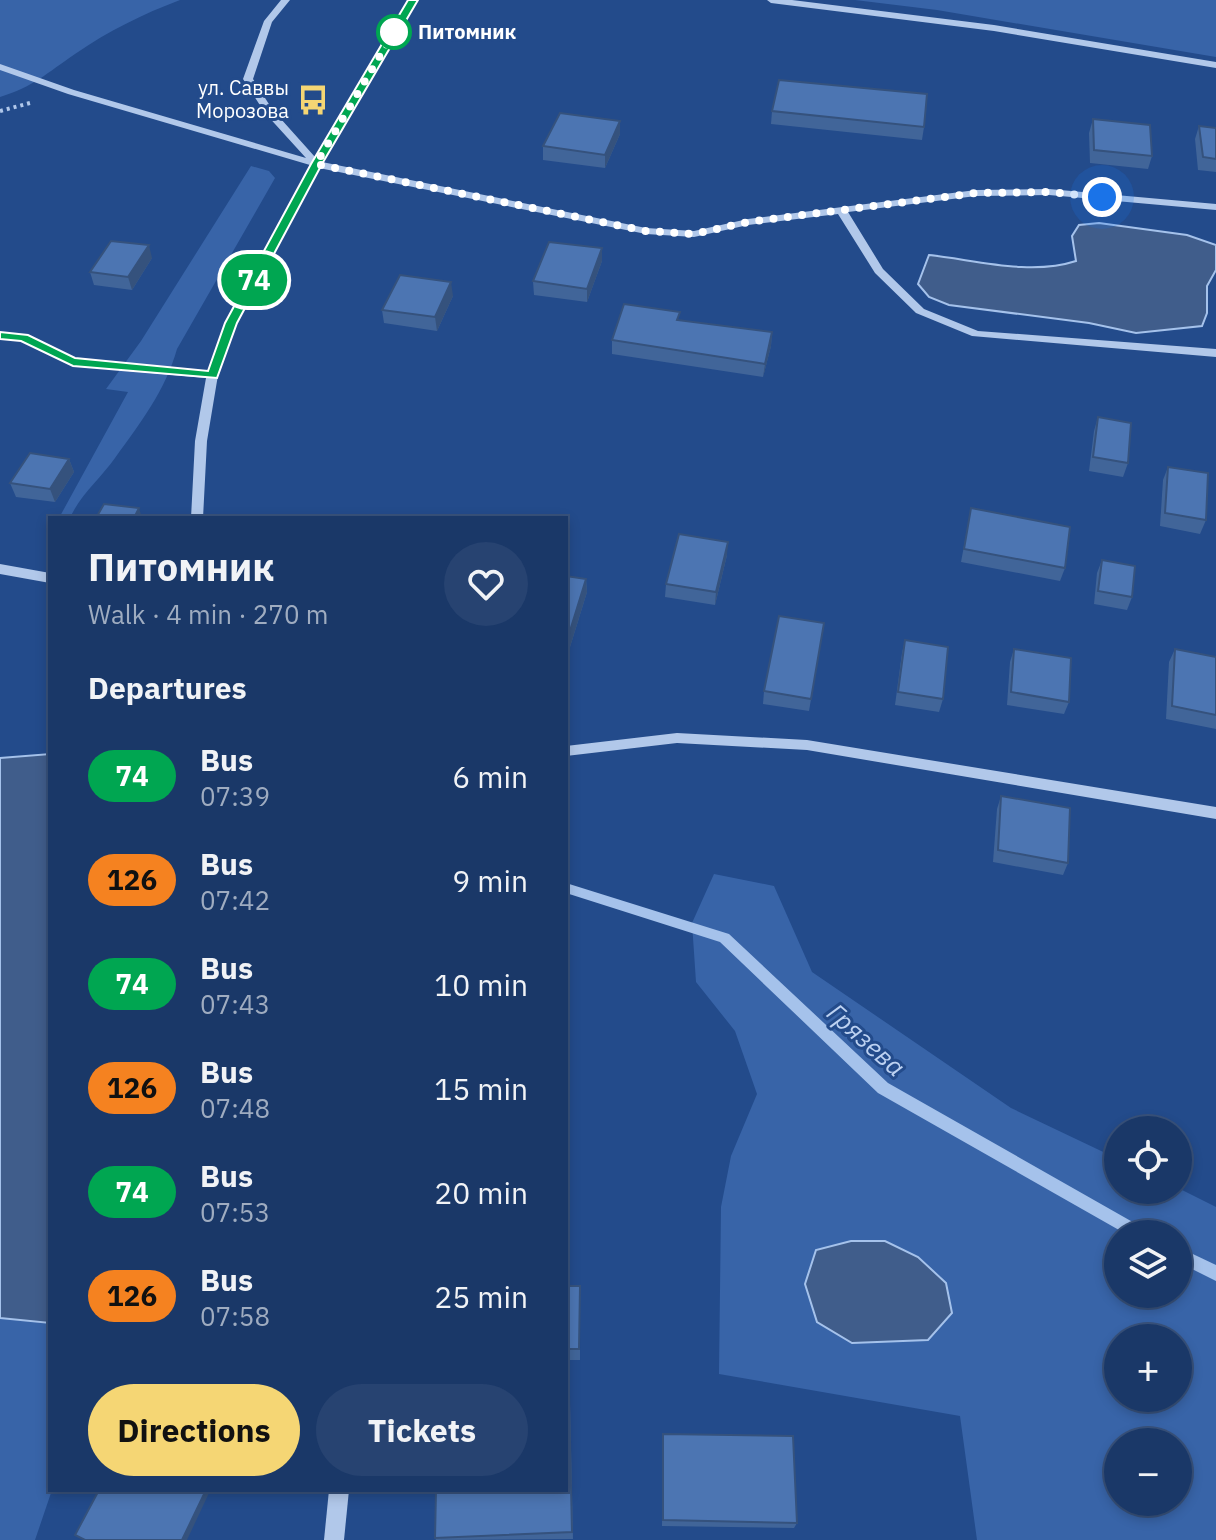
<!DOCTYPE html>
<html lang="en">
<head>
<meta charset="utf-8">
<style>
	:root { --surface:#1a3868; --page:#274371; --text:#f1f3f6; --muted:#9facc0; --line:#38527c; --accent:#f5d674 }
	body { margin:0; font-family:"IBM Plex Sans",sans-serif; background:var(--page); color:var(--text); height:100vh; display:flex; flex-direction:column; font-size:30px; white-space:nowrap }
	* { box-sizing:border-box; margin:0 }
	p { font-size:26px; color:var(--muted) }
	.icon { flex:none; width:44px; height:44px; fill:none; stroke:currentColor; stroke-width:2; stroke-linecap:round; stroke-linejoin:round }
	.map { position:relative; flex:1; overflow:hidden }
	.drawer { position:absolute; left:48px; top:516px; width:520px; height:976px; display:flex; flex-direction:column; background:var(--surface); border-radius:0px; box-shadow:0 4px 12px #0003,0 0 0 2px var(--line) }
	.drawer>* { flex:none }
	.badge { padding:0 16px; border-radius:26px; font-size:28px; line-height:52px }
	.fabs { position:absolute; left:1104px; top:1116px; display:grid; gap:16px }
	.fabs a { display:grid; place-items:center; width:88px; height:88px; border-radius:50%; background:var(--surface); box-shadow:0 4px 12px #0003,0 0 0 2px var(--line); font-size:40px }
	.you { position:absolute; width:40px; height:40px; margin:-20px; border:6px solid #fff; border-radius:50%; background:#1a73e8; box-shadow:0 0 0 12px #1a73e833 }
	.map>.badge { position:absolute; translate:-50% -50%; box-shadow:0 0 0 4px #fff }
	h2 { padding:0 40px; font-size:30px; line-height:72px }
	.round { display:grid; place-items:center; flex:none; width:84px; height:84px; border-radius:42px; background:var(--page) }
	.overview { display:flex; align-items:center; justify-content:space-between; height:136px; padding:0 40px }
	h1 { font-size:38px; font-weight:800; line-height:60px }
	.primary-button { display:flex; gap:16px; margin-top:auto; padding:16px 40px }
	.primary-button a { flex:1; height:92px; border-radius:48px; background:var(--accent); color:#111; font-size:32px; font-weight:800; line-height:92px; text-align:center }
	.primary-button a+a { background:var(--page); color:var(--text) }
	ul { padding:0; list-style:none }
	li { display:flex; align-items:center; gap:24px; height:104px; padding:0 40px }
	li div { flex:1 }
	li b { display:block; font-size:30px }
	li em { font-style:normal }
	li .badge { min-width:88px; font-weight:700; text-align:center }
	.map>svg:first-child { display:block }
</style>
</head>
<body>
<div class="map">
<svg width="1216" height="1540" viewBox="0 0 1216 1540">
	<rect width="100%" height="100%" fill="#234b8b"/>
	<!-- green -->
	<g fill="#3864a8" fill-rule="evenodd">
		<path d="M 0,0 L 180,0 C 143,14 108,31 75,54 C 47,73 33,87 0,97 Z"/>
		<path d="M 855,0 L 1216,0 L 1216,57 L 937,10 Z"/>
		<path d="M 251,166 L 269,171 L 275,178 L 177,349 C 165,391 141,422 115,458 C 101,478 80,495 70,518 L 59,518 L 128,392 L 106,389 L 141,341 Z"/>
		<path d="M 714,874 L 774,886 L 812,972 L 1011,1108 L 1118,1159 L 1118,1190 L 1178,1188 L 1216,1207 L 1216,1540 L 977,1540 L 960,1416 L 719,1374 L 721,1207 L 731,1156 L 757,1094 L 735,1031 L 696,982 L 692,923 ZM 1118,1234 L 1178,1234 L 1178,1294 L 1118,1294 ZM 1118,1338 L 1178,1338 L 1178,1398 L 1118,1398 ZM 1118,1442 L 1178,1442 L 1178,1502 L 1118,1502 Z"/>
		<path d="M 0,1318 L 50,1323 L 50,1490 L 52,1490 L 35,1540 L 0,1540 Z"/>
	</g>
	<!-- water -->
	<g fill="#405d8b" stroke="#a5c2eb" stroke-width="2">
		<path d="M 1099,223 L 1187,235 L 1216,245 L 1216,270 L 1207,286 L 1207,313 L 1202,326 L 1136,333 L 1089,323 L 949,305 L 929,297 L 918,284 L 929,255 C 976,260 1030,276 1076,261 L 1072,236 L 1079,225 Z"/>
		<path d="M 50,754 L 50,1323 L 0,1318 L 0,758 Z"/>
		<path d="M 851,1241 L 885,1241 L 918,1257 L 946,1283 L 952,1313 L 928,1340 L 852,1343 L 817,1322 L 805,1284 L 816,1250 Z"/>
	</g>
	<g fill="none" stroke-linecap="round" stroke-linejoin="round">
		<!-- stream -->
		<g fill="#a5c2eb" fill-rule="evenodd">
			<path d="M 566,883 L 729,934 L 888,1083 L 1145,1229 L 1147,1234 L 1126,1234 L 878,1093 L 720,942 L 566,893 Z"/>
			<path d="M 1178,1247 L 1216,1265 L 1216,1281 L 1178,1262 Z"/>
		</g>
		<!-- path -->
		<path stroke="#b1c8ea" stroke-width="4" stroke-dasharray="3 4" stroke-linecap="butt" d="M 0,111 L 30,103"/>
		<!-- minor -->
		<g fill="#b1c8ea" fill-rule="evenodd">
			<path d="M 281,0 L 290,0 L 272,22 L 253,79 L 272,109 L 315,157 L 409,0 L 417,0 L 322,162 L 646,228 L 694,231 L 748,219 L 976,190 L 1049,189 L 1216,204 L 1216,210 L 1049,195 L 976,196 L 848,212 L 883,269 L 924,309 L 978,331 L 1216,349 L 1216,357 L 972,336 L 916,313 L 875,273 L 838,214 L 748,225 L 694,237 L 646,234 L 319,168 L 236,323 L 218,375 L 207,441 L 203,518 L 191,518 L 195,441 L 206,378 L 73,366 L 21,341 L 0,339 L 0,333 L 27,336 L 75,359 L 208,371 L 226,323 L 310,165 L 68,94 L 0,70 L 0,64 L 74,90 L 306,158 L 265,113 L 243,79 L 264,21 Z"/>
			<path d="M 767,0 L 792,0 L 994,25 L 1216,62 L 1216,68 L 994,31 L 771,3 Z"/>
			<path d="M 0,564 L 50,573 L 50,583 L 0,574 Z"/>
			<path d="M 677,733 L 807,740 L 1216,807 L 1216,819 L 807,750 L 677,743 L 566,756 L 566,746 Z"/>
			<path d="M 329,1490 L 349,1490 L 344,1540 L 324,1540 Z"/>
		</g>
	</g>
	<!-- wall -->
	<g fill="#416599">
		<path d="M 772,111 L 924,127 L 922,140 L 771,124 Z"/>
		<path d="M 1093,119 L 1152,156 L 1148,169 L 1090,163 L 1089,133 Z"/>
		<path d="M 620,121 L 620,134 L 605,168 L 543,160 L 543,146 Z"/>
		<path d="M 1199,126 L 1216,128 L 1216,172 L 1198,170 L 1195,139 Z"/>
		<path d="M 602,248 L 602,261 L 587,302 L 534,295 L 533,281 Z"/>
		<path d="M 152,258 L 132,290 L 94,285 L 90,272 Z"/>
		<path d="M 453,296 L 437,331 L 384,323 L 382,310 Z"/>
		<path d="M 772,332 L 771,346 L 763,377 L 612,354 L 612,340 Z"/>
		<path d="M 1098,417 L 1128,463 L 1123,477 L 1089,471 L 1094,431 Z"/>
		<path d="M 69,459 L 74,472 L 55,502 L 16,497 L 10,483 Z"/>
		<path d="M 1168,467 L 1206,520 L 1200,534 L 1160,526 L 1163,480 Z"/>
		<path d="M 971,508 L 1065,568 L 1060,581 L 961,562 Z"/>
		<path d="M 727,555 L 715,605 L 665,597 L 666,584 Z"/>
		<path d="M 1102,560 L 1132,597 L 1127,610 L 1094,604 L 1097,573 Z"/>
		<path d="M 566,576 L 586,579 L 587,592 L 570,647 L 566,647 Z"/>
		<path d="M 824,623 L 809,711 L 763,704 L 764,691 Z"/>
		<path d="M 905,640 L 943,699 L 939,712 L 895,705 L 902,653 Z"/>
		<path d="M 1014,649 L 1069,702 L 1064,714 L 1007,705 L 1010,662 Z"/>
		<path d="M 1175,649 L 1216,657 L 1216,729 L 1166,719 L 1169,662 Z"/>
		<path d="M 1001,796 L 1068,863 L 1063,875 L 993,862 L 997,809 Z"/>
		<path d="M 566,1286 L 580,1286 L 580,1360 L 569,1360 L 573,1539 L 436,1540 L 435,1538 L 566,1490 Z"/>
		<path d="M 663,1434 L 797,1523 L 794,1528 L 662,1526 Z"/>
	</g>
	<!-- shaded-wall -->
	<g fill="#35527d">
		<path d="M 620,121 L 620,134 L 605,168 L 605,155 Z"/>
		<path d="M 149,245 L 152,258 L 132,290 L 128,277 Z"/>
		<path d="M 602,248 L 602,261 L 587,302 L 587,289 Z"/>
		<path d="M 451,282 L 453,296 L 437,331 L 435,317 Z"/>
		<path d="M 772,332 L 771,346 L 763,377 L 765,364 Z"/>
		<path d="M 69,459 L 74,472 L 55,502 L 50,489 Z"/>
		<path d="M 139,508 L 142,518 L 134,518 Z"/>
		<path d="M 728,542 L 727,555 L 715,605 L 716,592 Z"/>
		<path d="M 586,579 L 587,592 L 570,647 L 569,634 Z"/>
		<path d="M 206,1490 L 210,1491 L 187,1540 L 182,1540 Z"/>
	</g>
	<!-- building -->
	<g fill="#4c75b2" stroke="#35527d" stroke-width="2">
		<path d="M 779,80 L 927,94 L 924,127 L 772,111 Z"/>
		<path d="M 560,113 L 620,121 L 605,155 L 543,146 Z"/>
		<path d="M 1093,119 L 1150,125 L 1152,156 L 1094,150 Z"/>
		<path d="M 1199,126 L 1216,128 L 1216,159 L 1203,157 Z"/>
		<path d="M 111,241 L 149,245 L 128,277 L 90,272 Z"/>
		<path d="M 549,242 L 602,248 L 587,289 L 533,281 Z"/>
		<path d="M 400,275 L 451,282 L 435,317 L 382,310 Z"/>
		<path d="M 624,304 L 680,312 L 677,320 L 772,332 L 765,364 L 612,340 Z"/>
		<path d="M 1098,417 L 1131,423 L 1128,463 L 1093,457 Z"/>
		<path d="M 30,453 L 69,459 L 50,489 L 10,483 Z"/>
		<path d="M 1168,467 L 1208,473 L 1206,520 L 1165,513 Z"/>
		<path d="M 104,504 L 139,508 L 134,518 L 96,518 Z"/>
		<path d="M 971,508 L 1070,527 L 1065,568 L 964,549 Z"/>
		<path d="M 679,534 L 728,542 L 716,592 L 666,584 Z"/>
		<path d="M 1102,560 L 1135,566 L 1132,597 L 1098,591 Z"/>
		<path d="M 566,576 L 586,579 L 569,634 L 566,634 Z"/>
		<path d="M 779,616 L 824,623 L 811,699 L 764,691 Z"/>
		<path d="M 905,640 L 948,647 L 943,699 L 898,692 Z"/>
		<path d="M 1014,649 L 1071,658 L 1069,702 L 1011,692 Z"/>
		<path d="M 1175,649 L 1216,657 L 1216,715 L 1172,706 Z"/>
		<path d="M 1001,796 L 1070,808 L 1068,863 L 998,850 Z"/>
		<path d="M 566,1286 L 580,1286 L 579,1349 L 568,1349 L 572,1532 L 435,1538 L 436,1490 L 566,1490 Z"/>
		<path d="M 663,1434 L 793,1436 L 797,1523 L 663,1520 Z"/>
		<path d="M 99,1490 L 206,1490 L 182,1540 L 85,1540 L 75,1535 Z"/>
	</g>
	<!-- line -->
	<path fill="#00a651" stroke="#fff" stroke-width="2" d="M 408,0 L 418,0 L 322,164 L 237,323 L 217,378 L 73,366 L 21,341 L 0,339 L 0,332 L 28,335 L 75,358 L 208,371 L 225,323 L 311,164 Z"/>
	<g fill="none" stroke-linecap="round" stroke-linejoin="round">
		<!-- walk -->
		<path stroke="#fff" stroke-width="8" stroke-dasharray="0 14.4" d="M 394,32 L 316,164 L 646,231 L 694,234 L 748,222 L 976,193 L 1049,192 L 1102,197"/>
	</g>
	<!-- icons -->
	<defs>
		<g id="bus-bare" transform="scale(2.4)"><path d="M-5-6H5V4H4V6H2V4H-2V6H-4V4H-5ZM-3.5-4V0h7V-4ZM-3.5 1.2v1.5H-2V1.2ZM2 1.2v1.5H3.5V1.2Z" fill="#f5d674" stroke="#234b8b" stroke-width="2.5" paint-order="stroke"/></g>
	</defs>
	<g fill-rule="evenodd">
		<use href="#bus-bare" x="313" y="100"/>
	</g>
	<!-- markers -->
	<circle fill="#fff" stroke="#00a651" stroke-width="4" cx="394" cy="32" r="16"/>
	<g text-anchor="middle" stroke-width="6" stroke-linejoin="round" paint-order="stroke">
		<!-- far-stop labels -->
		<g font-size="20" font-weight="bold" fill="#fff" stroke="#234b8b" text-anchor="start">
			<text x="418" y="39">Питомник</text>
		</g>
		<!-- far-poi labels -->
		<g font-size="20" fill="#fff" stroke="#234b8b" text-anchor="end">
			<text x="289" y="95">ул. Саввы<tspan x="289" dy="23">Морозова</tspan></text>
		</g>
		<!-- water labels -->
		<g font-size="26" font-style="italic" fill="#bdd2f2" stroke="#234b8b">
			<text transform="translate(866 1040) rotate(42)" y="9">Грязева</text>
		</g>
	</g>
</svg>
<div class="fabs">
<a><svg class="icon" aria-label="locate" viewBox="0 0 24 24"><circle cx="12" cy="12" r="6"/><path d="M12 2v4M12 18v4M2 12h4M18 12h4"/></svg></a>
<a><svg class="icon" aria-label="layers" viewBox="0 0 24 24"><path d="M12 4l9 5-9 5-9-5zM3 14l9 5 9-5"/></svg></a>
<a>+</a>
<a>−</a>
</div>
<div class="you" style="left:1102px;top:197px"></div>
<b class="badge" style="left:254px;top:280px;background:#00a651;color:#fff">74</b>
<section class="drawer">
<div class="overview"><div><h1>Питомник</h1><p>Walk · 4 min · 270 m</p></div><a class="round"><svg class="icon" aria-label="heart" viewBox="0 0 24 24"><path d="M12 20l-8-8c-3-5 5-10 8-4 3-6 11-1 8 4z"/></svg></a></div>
<h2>Departures</h2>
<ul>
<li><span class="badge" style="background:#00a651;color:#fff">74</span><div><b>Bus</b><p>07:39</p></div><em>6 min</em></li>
<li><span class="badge" style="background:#f58220;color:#111">126</span><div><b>Bus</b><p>07:42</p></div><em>9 min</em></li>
<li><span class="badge" style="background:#00a651;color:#fff">74</span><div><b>Bus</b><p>07:43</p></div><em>10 min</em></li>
<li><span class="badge" style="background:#f58220;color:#111">126</span><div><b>Bus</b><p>07:48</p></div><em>15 min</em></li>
<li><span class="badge" style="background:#00a651;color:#fff">74</span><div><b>Bus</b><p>07:53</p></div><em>20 min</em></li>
<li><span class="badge" style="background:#f58220;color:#111">126</span><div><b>Bus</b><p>07:58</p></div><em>25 min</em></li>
</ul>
<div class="primary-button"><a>Directions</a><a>Tickets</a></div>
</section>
</div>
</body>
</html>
